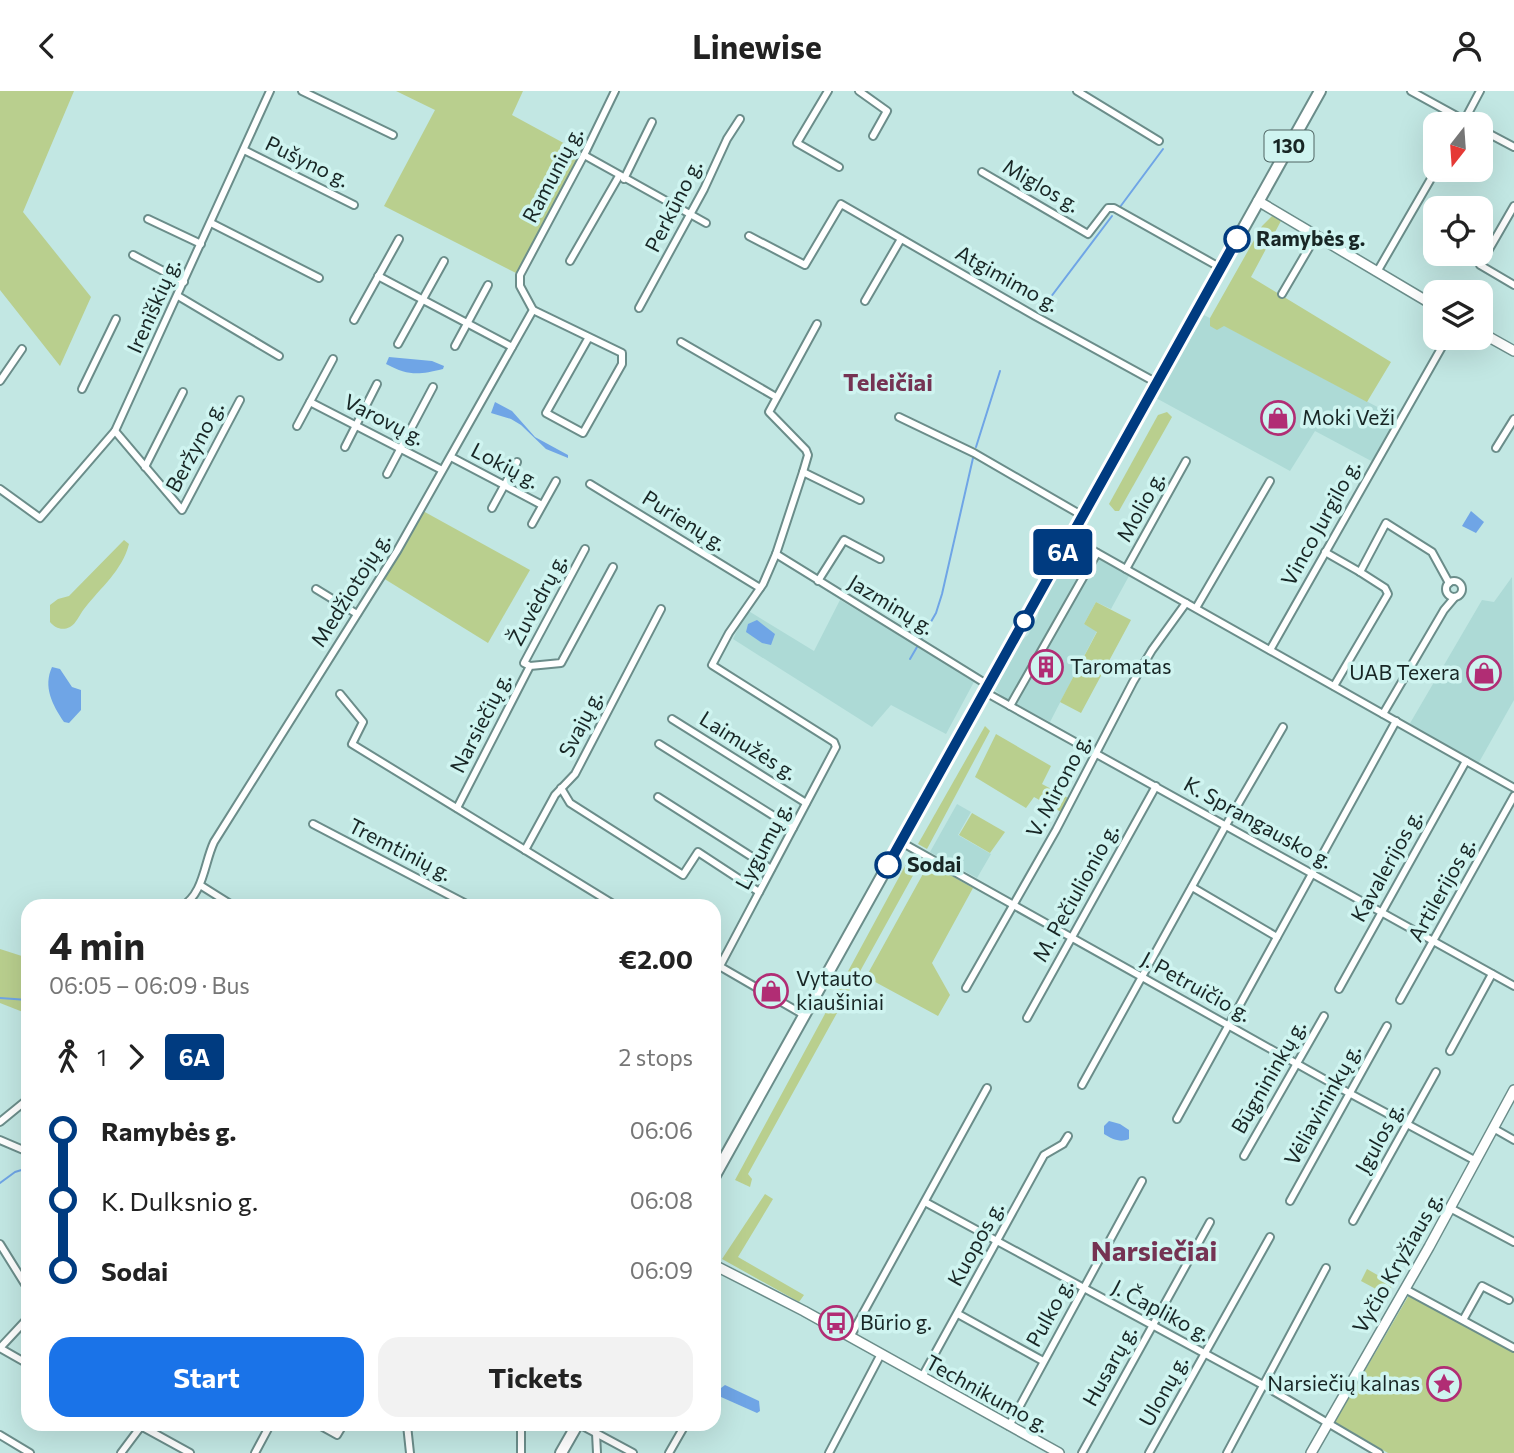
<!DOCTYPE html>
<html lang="en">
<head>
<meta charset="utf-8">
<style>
	:root { --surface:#fff; --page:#f2f2f2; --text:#222; --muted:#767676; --accent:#1a73e8 }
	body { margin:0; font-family:Commissioner,sans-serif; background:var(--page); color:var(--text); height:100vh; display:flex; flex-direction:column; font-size:26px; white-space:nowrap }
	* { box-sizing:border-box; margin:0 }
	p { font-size:23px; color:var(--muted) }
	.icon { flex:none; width:38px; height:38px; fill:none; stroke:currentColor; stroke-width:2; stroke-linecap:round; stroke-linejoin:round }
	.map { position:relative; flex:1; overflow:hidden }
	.sheet { position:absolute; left:21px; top:808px; width:700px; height:532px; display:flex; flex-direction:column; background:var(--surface); border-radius:21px; box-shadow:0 7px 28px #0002 }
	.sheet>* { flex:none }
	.badge { padding:0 14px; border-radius:5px; font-size:24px; line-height:46px }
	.needle { width:46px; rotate:197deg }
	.tools { position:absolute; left:1423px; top:21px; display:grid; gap:14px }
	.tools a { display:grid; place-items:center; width:70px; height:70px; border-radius:14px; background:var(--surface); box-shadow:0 7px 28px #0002; font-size:35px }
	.map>.badge { position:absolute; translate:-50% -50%; box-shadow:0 0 0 4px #fff }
	.legs { display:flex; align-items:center; gap:10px; height:77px; padding:0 28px; font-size:23px }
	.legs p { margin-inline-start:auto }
	.summary { display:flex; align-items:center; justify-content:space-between; height:119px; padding:0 28px }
	h1 { font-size:38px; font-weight:700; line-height:52px }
	.action { display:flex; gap:14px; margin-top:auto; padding:14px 28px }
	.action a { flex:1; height:80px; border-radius:21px; background:var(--accent); color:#fff; font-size:28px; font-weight:700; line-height:80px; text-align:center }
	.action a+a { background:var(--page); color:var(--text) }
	ul { padding:0 28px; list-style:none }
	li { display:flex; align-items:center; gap:24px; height:70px; font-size:26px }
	li i { display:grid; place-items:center; width:10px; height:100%; margin:0 9px; background:currentColor }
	li i::after { content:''; width:18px; height:18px; margin:-9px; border:5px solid; border-radius:50%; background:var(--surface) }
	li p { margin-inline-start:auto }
	li:first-child i { background:linear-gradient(#0000 50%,currentColor 0) }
	li:last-child i { background:linear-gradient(currentColor 50%,#0000 0) }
	header { display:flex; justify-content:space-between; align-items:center; height:91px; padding:0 28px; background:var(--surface); font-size:32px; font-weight:700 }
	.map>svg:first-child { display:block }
</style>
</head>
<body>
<header><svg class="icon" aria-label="back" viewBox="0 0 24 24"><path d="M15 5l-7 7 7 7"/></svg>Linewise<svg class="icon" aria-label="person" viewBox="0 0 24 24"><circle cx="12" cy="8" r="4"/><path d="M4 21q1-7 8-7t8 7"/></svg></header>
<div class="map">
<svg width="1514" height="1362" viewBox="0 0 1514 1362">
	<rect width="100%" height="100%" fill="#c2e7e3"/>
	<!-- built -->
	<g fill="#addad6">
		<path d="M 1204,224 L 1400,328 L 1375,372 L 1315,340 L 1290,380 L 1156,307 Z"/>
		<path d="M 1075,454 L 1129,485 L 1111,518 L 1096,511 L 1084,533 L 1097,540 L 1050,631 L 1005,608 L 995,599 L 1020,551 L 1028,544 L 1037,528 L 1039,518 Z"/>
		<path d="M 1512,486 L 1514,609 L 1478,673 L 1409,634 L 1482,509 L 1494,511 Z"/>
		<path d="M 840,509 L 975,589 L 946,643 L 891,614 L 872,636 L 733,548 L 747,519 L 814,560 Z"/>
		<path d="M 957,713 L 971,721 L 958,744 L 991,763 L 977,787 L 930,761 Z"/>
	</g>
	<!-- green -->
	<g fill="#b9cf8e">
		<path d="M 0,0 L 74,0 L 23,121 L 91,206 L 60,275 L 0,199 Z"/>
		<path d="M 396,0 L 523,0 L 512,24 L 582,62 L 518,183 L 384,115 L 435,19 Z"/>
		<path d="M 1273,124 L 1282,128 L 1251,186 L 1391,271 L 1367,311 L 1224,235 L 1217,239 L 1210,235 L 1210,227 L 1262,135 Z"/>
		<path d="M 1167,321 L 1172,326 L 1119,420 L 1115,420 L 1109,413 L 1158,324 Z"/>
		<path d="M 423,420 L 530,479 L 488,552 L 383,487 Z"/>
		<path d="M 124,449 L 129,453 C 122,480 101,496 84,518 C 80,523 76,533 70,536 C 62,540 55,537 50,531 L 50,514 L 58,508 L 69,505 Z"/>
		<path d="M 1096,511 L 1131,529 L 1081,622 L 1060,611 L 1097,541 L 1084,533 Z"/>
		<path d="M 985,635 L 990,640 L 927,758 L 918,753 Z"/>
		<path d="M 996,643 L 1051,675 L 1042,693 L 1070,708 L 1061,721 L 1034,706 L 1026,717 L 975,686 Z"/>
		<path d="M 972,722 L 1005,741 L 990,762 L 959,744 Z"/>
		<path d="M 911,764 L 921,770 L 748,1083 L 752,1088 L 750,1096 L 735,1089 Z"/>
		<path d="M 929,772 L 973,797 L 932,872 L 950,904 L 938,925 L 866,886 Z"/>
		<path d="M 0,858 L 28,867 L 28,923 L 0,912 Z"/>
		<path d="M 765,1103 L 773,1108 L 738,1166 L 804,1204 L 799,1211 L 722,1168 Z"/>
		<path d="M 1367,1178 L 1393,1193 L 1387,1204 L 1361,1190 Z"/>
		<path d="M 1409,1204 L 1514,1261 L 1514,1362 L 1388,1362 L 1335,1331 Z"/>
	</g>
	<!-- water -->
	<g fill="#6fa5e6">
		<path d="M 389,266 L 432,270 L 444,275 L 443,278 C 418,284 409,285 386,273 Z"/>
		<path d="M 495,311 L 512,320 L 535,346 L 568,364 L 568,367 L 546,358 L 521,334 L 511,328 L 491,322 Z"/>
		<path d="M 1471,420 L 1484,431 L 1476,442 L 1462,435 Z"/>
		<path d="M 757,529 L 775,543 L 771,554 L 762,552 L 746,541 L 748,533 Z"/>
		<path d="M 52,576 L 60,578 L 72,596 L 81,599 L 81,619 L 69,632 L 64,631 C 52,613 43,596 52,576 Z"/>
		<path d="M 1109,1030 L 1120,1033 L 1129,1039 L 1129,1048 C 1120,1052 1112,1048 1104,1043 L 1104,1035 Z"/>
		<path d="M 725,1294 L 759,1310 L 760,1320 L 757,1322 L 721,1306 L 721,1297 Z"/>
	</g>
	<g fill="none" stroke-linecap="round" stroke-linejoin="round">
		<!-- stream -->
		<g stroke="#6fa5e6" stroke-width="2">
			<path d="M 1120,116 L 1163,58"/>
			<path d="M 1041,219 L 1112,125"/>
			<path d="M 976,356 L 1000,280"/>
			<path d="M 921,548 L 936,522 L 942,503 L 973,367"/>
			<path d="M 910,568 L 917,556"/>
			<path d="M 0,907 L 28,909"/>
			<path d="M 0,1092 L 15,1081 L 28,1077"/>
		</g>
		<!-- street casing -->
		<g stroke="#6b8d8a" stroke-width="10">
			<g id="street">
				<path d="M 302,0 L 393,44"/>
				<path d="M 828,0 L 797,52 L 839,76"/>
				<path d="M 859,0 L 887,20 L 873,45"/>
				<path d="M 1077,0 L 1159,50"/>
				<path d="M 1411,0 L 1471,33"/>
				<path d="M 1463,32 L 1480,0"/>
				<path d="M 1480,38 L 1514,56"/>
				<path d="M 244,59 L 354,114"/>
				<path d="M 584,64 L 706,132"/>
				<path d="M 982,81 L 1088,143 L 1108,117 L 1114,117 L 1221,177"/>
				<path d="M 624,88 L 652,31"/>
				<path d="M 1514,115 L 1480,174 L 1514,194"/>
				<path d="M 148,128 L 201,153"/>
				<path d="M 211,132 L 319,187"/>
				<path d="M 749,145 L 805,174 L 841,113 L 1035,225 L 1157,292"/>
				<path d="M 133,164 L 184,191"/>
				<path d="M 570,170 L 619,85"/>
				<path d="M 1377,181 L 1436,79"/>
				<path d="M 378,185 L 512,256"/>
				<path d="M 1282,203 L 1316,145"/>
				<path d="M 178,205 L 279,265"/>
				<path d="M 865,210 L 901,148"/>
				<path d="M 639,217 L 704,98 L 727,48 L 740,28"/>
				<path d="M 533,219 L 622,262 L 622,273 L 583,342 L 546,322 L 589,246"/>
				<path d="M 354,229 L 399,148"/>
				<path d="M 681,251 L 776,306"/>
				<path d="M 398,253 L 444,170"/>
				<path d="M 455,255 L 488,194"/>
				<path d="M 0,290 L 22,258"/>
				<path d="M 82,298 L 116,228"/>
				<path d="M 310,311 L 442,379"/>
				<path d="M 899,326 L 974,362 L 1083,425"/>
				<path d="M 297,335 L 333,268"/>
				<path d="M 115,340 L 182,419 L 240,309"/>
				<path d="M 345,356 L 377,293"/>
				<path d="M 1496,357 L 1514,328"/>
				<path d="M 451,366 L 542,414"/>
				<path d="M 145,376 L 183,301"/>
				<path d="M 803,381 L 808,364 L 806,359 L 769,321 L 817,233"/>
				<path d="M 387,383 L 433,296"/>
				<path d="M 590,393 L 760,497"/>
				<path d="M 0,398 L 40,427 L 115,340 L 270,0"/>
				<path d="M 492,417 L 517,371"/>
				<path d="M 532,433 L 556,390"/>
				<path d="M 1071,447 L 1514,697"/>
				<path d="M 1325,461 L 1360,481"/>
				<path d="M 776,463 L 988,594"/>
				<path d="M 1126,478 L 1186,370"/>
				<circle cx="1454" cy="498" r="8"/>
				<path d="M 818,490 L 844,449 L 880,468"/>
				<path d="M 316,498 L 357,523"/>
				<path d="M 1196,517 L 1270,390"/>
				<path d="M 1270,559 L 1447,247"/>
				<path d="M 530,575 L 524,572 L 585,458"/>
				<path d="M 1334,595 L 1388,503 L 1385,497 L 1360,481 L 1386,432 L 1432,461 L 1449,492"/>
				<path d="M 985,601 L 1514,895"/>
				<path d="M 340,603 L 363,631 L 352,653 L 618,816"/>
				<path d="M 1010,615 L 1097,462"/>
				<path d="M 1383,623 L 1444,519 L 1455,506"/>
				<path d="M 672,628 L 806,712"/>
				<path d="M 659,653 L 793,737"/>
				<path d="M 561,697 L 570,712 L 683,784 L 698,761 L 759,801"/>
				<path d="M 658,706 L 771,778"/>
				<path d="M 457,717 L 530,575 L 561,572 L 613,476"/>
				<path d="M 313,733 L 472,816"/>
				<path d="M 901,751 L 1349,1002 L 1476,1070"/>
				<path d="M 525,759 L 555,704 L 575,683 L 661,518"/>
				<path d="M 200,794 L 235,816"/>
				<path d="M 1192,796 L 1277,846"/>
				<path d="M 181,816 C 204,803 204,772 214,751 L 397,460 L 533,219 L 520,195 L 520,184 L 584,64 L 615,0"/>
				<path d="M 714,872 L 804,924"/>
				<path d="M 720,875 L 836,656 L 834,651 L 712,574 L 729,542 L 763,493 L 776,463 L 803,381 L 860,409"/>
				<path d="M 966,897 L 1056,739 L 1133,591 L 1152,559 L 1186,512"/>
				<path d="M 1339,898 L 1466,670"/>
				<path d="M 1400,909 L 1514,705"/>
				<path d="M 1027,927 L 1156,695"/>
				<path d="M 1450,960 L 1492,883"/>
				<path d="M 1082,994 L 1226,734 L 1283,636"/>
				<path d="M 1177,1028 L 1396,630"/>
				<path d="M 0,1031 L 28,1008"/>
				<path d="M 1493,1037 L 1514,1049"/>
				<path d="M 0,1049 L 28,1061"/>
				<path d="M 1244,1065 L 1324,925"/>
				<path d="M 1290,1110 L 1387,935"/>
				<path d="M 925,1111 L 1263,1294 L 1379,1362"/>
				<path d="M 1450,1117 L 1514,1151"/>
				<path d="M 1353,1130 L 1436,981"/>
				<path d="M 0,1153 L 28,1198"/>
				<path d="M 1405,1198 L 1514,1257"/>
				<path d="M 958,1223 L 1043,1270"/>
				<path d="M 1463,1229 L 1482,1195 L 1509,1209"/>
				<path d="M 850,1246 L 987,997"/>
				<path d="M 0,1257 L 28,1227"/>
				<path d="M 0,1257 L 28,1273"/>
				<path d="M 922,1286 L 1044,1064 L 1063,1053 L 1068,1045"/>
				<path d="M 319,1334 L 337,1344 L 343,1334"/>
				<path d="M 407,1334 L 410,1362"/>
				<path d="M 581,1334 L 633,1362"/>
				<path d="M 141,1335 L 190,1362"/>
				<path d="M 1009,1335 L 1142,1090"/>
				<path d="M 596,1342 L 597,1362"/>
				<path d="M 0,1344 L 30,1362"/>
				<path d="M 121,1362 L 142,1334"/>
				<path d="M 255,1362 L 270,1334"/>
				<path d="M 521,1362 L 521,1334"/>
				<path d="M 669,1362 L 685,1334"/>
				<path d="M 829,1362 L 881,1263"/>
				<path d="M 1082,1362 L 1210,1131"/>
				<path d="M 1149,1362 L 1270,1146"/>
				<path d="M 1227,1362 L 1326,1177"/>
			</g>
		</g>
		<!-- secondary casing -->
		<g stroke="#6b8d8a" stroke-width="12">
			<g id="secondary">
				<path d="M 1258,110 L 1435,215"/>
				<path d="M 1480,241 L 1514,260"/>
				<path d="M 714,1174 L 804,1220 L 1059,1362"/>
				<path d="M 1311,1362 L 1429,1156 L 1514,999"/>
			</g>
		</g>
		<!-- primary casing -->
		<g stroke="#6b8d8a" stroke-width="14">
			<g id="primary">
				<path d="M 714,1086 L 1320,0"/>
				<path d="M 561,1362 L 577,1334"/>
			</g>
		</g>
		<!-- street -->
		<use href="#street" stroke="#fff" stroke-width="6"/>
		<!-- secondary -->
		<use href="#secondary" stroke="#fff" stroke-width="9"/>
		<!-- primary -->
		<use href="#primary" stroke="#fff" stroke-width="10"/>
	</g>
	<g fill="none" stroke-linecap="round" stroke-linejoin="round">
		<!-- line-1 casing -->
		<g stroke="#fff" stroke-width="16">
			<path id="line-1" d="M 888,774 L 1237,148"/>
		</g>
		<!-- line-1 -->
		<use href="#line-1" stroke="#003b80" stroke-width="10"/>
	</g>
	<!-- icons -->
	<defs>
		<g id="shop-ring" transform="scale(1.75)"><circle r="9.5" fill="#cff4f0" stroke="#b12d74" stroke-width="1.5"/><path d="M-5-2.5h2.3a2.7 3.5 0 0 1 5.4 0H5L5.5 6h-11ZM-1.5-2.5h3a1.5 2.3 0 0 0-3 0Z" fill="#b12d74"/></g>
		<g id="building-ring" transform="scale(1.75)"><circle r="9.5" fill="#cff4f0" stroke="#b12d74" stroke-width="1.5"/><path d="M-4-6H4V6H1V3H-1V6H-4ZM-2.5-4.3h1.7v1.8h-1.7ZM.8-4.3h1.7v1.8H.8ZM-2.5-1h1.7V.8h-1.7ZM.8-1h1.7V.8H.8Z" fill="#b12d74"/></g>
		<g id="bus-ring" transform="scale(1.75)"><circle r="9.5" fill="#cff4f0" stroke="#b12d74" stroke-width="1.5"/><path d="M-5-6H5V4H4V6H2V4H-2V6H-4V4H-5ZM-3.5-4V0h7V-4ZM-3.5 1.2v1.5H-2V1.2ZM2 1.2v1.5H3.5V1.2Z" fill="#b12d74"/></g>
		<g id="sight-ring" transform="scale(1.75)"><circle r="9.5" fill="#cff4f0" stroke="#b12d74" stroke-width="1.5"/><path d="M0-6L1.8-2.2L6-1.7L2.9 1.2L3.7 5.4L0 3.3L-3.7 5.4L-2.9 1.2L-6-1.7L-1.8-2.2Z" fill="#b12d74"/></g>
	</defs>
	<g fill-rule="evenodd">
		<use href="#shop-ring" x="1278" y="327"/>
		<use href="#building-ring" x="1046" y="576"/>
		<use href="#shop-ring" x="1484" y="582"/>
		<use href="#shop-ring" x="771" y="900"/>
		<use href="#bus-ring" x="836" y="1232"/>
		<use href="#sight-ring" x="1444" y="1293"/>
	</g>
	<!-- markers -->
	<g fill="#fff" stroke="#003b80" stroke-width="3.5">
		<circle cx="1237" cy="148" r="12"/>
		<circle cx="1024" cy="530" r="9"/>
		<circle cx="888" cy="774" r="12"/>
	</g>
	<g text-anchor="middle" stroke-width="7" stroke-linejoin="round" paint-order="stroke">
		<!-- shield labels -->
		<rect fill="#cff4f0" stroke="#4f6462" stroke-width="2" x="1264.5" y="39.5" width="49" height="31" rx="5"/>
		<g font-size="19" font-weight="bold" fill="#182625">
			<text x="1289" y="62">130</text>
		</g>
		<!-- street labels -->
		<g font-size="21" fill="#182625" stroke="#cff4f0">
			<text transform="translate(307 71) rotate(26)" y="7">Pušyno g.</text>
			<text transform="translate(553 84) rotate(-62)" y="7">Ramunių g.</text>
			<text transform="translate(1041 95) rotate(30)" y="7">Miglos g.</text>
			<text transform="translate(674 115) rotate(-63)" y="7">Perkūno g.</text>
			<text transform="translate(1007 188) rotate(29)" y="7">Atgimimo g.</text>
			<text transform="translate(154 215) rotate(-66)" y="7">Ireniškių g.</text>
			<text transform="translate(384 329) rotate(27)" y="7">Varovų g.</text>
			<text transform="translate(195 356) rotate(-62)" y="7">Beržyno g.</text>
			<text transform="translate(505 375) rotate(28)" y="7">Lokių g.</text>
			<text transform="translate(1141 416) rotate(-61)" y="7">Molio g.</text>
			<text transform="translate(684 430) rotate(32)" y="7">Purienų g.</text>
			<text transform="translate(1321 432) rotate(-61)" y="7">Vinco Jurgilo g.</text>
			<text transform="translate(351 499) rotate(-58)" y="7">Medžiotojų g.</text>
			<text transform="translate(538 509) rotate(-62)" y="7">Žuvėdrų g.</text>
			<text transform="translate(891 514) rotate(31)" y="7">Jazminų g.</text>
			<text transform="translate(481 632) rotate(-63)" y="7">Narsiečių g.</text>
			<text transform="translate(581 633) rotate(-63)" y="7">Svajų g.</text>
			<text transform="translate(748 655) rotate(32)" y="7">Laimužės g.</text>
			<text transform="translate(1059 695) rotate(-62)" y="7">V. Mirono g.</text>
			<text transform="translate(1258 732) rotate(29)" y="7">K. Sprangausko g.</text>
			<text transform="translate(764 755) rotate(-62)" y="7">Lygumų g.</text>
			<text transform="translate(400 759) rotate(27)" y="7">Tremtinių g.</text>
			<text transform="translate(1387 775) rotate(-61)" y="7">Kavalerijos g.</text>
			<text transform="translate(1442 799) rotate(-61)" y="7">Artilerijos g.</text>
			<text transform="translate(1076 802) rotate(-61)" y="7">M. Pečiulionio g.</text>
			<text transform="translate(1196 896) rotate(29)" y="7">J. Petruičio g.</text>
			<text transform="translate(1269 986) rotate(-60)" y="7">Būgnininkų g.</text>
			<text transform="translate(1323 1014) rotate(-61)" y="7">Vėliavininkų g.</text>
			<text transform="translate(1380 1047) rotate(-61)" y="7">Įgulos g.</text>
			<text transform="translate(976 1153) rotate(-61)" y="7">Kuopos g.</text>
			<text transform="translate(1398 1172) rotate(-60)" y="7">Vyčio Kryžiaus g.</text>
			<text transform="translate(1161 1220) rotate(28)" y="7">J. Čapliko g.</text>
			<text transform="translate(1050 1222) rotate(-61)" y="7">Pulko g.</text>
			<text transform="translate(1110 1275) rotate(-61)" y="7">Husarų g.</text>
			<text transform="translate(1164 1300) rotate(-61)" y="7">Ulonų g.</text>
			<text transform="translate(987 1303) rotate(29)" y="7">Technikumo g.</text>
		</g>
		<!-- stop labels -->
		<g font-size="21" font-weight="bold" fill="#182625" stroke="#cff4f0" text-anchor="start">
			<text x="1256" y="155">Ramybės g.</text>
			<text x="907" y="781">Sodai</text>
		</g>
		<!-- poi labels -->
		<g font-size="21" fill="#182625" stroke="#cff4f0" text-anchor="start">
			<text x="1302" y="334">Moki Veži</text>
			<text x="1070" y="583">Taromatas</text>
			<text x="1460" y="589" text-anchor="end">UAB Texera</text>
			<text x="796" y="895">Vytauto<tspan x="796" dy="24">kiaušiniai</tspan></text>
			<text x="860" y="1239">Būrio g.</text>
			<text x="1420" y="1300" text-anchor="end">Narsiečių kalnas</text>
		</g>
		<!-- quarter labels -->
		<g font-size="24" font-weight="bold" fill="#753353" stroke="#cff4f0">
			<text x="888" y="300">Teleičiai</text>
		</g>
		<!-- district labels -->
		<g font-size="28" font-weight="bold" fill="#753353" stroke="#cff4f0">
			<text x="1154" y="1170">Narsiečiai</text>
		</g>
	</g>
</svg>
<div class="tools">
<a><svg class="needle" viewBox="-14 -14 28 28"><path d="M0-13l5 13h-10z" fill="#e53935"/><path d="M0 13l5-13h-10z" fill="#767676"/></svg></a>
<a><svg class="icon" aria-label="locate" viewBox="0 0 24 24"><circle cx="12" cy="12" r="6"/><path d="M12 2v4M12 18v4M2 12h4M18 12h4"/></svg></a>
<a><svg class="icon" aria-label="layers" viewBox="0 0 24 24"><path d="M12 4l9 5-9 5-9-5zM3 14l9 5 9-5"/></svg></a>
</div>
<b class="badge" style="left:1063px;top:461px;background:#003b80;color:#fff">6A</b>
<section class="sheet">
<div class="summary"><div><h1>4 min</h1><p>06:05 – 06:09 · Bus</p></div><b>€2.00</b></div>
<div class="legs"><svg class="icon" aria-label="walk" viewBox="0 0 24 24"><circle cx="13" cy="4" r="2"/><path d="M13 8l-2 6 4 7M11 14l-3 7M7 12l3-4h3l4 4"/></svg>1<svg class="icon" aria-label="forward" viewBox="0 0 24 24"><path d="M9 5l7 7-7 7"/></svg><b class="badge" style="background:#003b80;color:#fff">6A</b><p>2 stops</p></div>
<ul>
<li><i style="color:#003b80"></i><b>Ramybės g.</b><p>06:06</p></li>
<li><i style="color:#003b80"></i><span>K. Dulksnio g.</span><p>06:08</p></li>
<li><i style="color:#003b80"></i><b>Sodai</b><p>06:09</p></li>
</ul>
<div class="action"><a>Start</a><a>Tickets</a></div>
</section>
</div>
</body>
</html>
